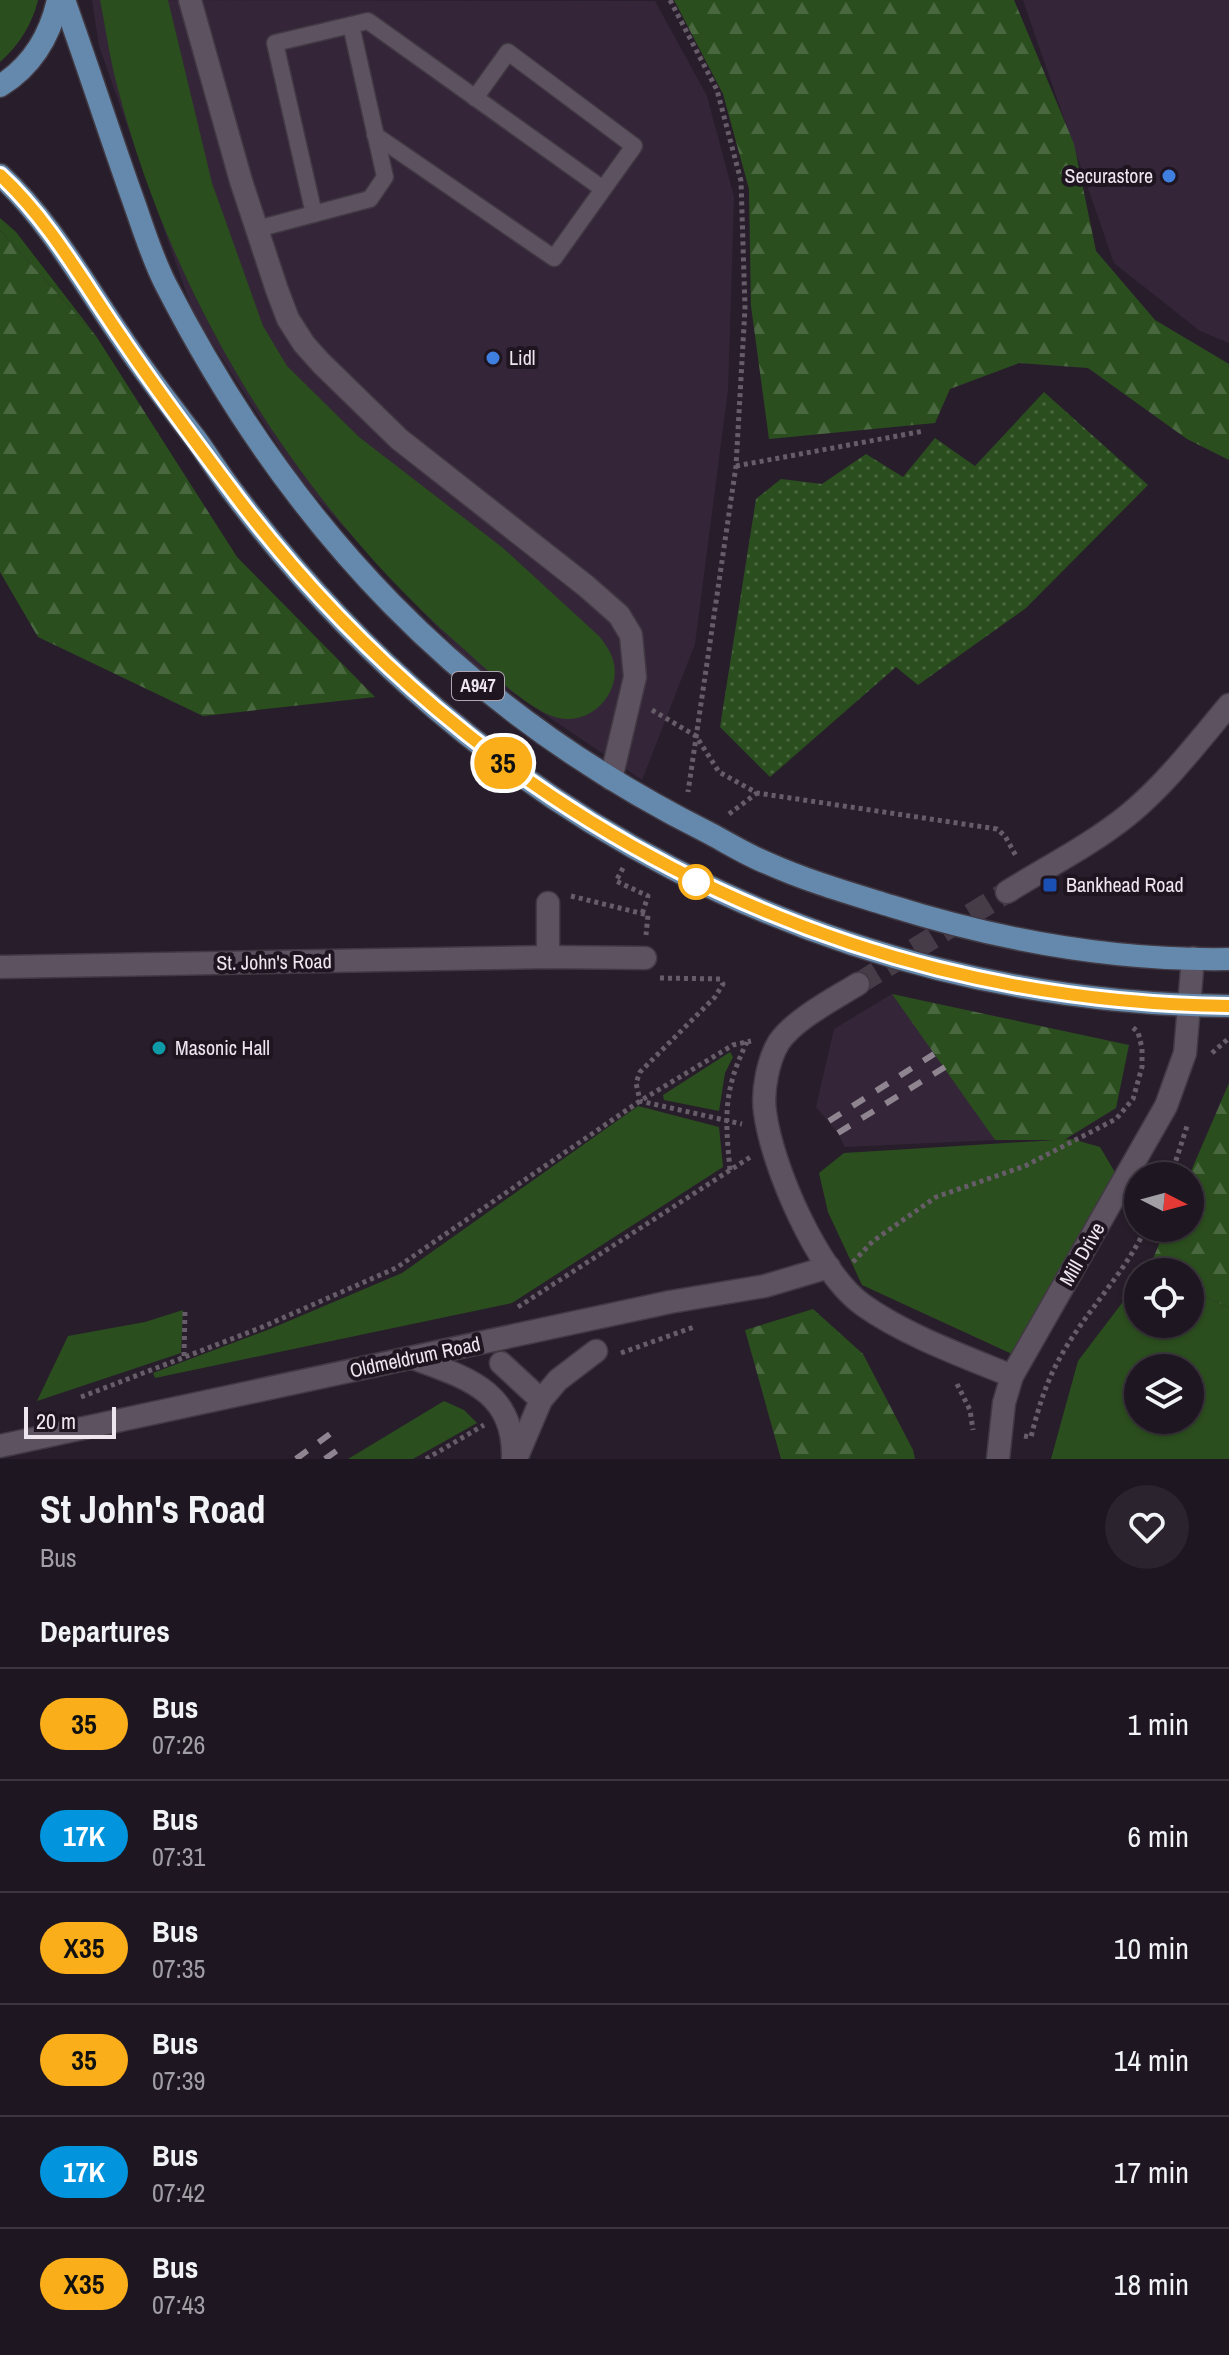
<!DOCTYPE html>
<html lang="en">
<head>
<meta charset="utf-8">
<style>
	:root { --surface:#1e1620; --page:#2b232d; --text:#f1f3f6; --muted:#a19fa5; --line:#3c353e }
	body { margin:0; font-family:"Archivo Narrow",sans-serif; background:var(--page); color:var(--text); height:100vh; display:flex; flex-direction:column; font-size:30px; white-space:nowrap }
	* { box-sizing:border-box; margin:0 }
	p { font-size:26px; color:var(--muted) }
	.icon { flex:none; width:44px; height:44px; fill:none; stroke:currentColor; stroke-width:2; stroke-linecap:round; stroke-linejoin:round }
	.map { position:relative; height:1459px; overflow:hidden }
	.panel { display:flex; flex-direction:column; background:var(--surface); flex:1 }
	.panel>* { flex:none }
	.badge { padding:0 16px; border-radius:26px; font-size:28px; line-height:52px }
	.needle { width:52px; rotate:96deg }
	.fabs { position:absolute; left:1124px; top:1162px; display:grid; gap:16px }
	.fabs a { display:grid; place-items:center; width:80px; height:80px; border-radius:50%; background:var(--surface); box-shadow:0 2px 6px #0004,0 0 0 2px var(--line); font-size:40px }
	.scale { position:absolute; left:24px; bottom:20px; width:92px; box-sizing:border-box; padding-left:8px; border:4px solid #ede6ef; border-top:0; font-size:22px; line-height:28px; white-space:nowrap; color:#ede6ef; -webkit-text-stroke:6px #1e1521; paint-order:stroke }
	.map>.badge { position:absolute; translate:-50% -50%; box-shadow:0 0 0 4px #fff }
	h2 { padding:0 40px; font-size:30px; line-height:72px }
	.round { display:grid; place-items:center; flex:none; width:84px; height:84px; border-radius:42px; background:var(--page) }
	.summary { display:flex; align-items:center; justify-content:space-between; height:136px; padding:0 40px }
	h1 { font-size:38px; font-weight:800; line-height:60px }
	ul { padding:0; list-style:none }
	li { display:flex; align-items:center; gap:24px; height:112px; padding:0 40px; border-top:2px solid var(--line) }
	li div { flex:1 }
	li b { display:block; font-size:30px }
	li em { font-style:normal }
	li .badge { min-width:88px; font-weight:700; text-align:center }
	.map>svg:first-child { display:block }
</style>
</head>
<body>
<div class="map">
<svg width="1229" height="1459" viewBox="0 0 1229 1459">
	<defs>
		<pattern id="forest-firs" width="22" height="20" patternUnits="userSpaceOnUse" patternTransform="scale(2)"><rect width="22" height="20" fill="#2b4e1e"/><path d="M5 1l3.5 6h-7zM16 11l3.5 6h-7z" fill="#4a683f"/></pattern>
		<pattern id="park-dots" width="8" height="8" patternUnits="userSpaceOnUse" patternTransform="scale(2)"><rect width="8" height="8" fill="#2b4e1e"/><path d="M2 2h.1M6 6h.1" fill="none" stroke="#4a683f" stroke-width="1.8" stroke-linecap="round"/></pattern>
	</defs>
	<rect width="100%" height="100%" fill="#281e2b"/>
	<!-- built -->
	<g fill="#342638">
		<path d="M 92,0 L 655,1 L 707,96 L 734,197 L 728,389 L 695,644 L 642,780 L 473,666 L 299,479 L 194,314 L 99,46 Z"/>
		<path d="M 1023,0 L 1229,0 L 1229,343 L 1200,331 L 1114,263 Z"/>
		<path d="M 892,994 L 945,1067 L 995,1140 L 845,1147 L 838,1133 L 816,1107 L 834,1029 Z"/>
	</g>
	<!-- grass -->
	<g fill="#2b4e1e" fill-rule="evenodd">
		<path d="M 0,0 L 38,0 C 32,25 19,45 0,62 Z"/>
		<path d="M 100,0 L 168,0 L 212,183 L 263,326 L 287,366 L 359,437 L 503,548 L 600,637 C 606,646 612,653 614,664 C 620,695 590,725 559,718 C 531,713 481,664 458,644 C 296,501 172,298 118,89 C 110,60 106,30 100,0 Z"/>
		<path d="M 0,218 L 16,232 L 96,336 L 0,230 Z"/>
		<path d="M 730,1052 L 733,1057 L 725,1073 L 719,1111 L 664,1100 L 663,1095 Z"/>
		<path d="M 638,1106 L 719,1127 L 723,1167 L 512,1303 L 155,1378 L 153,1373 L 270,1329 L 402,1273 Z"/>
		<path d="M 1072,1139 L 1100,1147 L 1116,1174 L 1023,1359 L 862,1285 L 828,1212 L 819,1173 L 844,1153 Z"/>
		<path d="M 1138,1282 L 1138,1324 L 1190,1324 L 1190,1289 L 1229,1308 L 1229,1459 L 1051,1459 L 1078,1361 ZM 1138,1368 L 1190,1368 L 1190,1420 L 1138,1420 Z"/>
		<path d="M 183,1310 L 181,1353 L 37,1401 L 68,1336 L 145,1322 Z"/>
		<path d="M 444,1401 L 464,1410 L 477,1423 L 413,1459 L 348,1459 Z"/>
	</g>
	<!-- forest -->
	<g fill="url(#forest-firs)">
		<path d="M 674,0 L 1014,0 L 1074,144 L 1096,251 L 1155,320 L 1229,364 L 1229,460 L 1187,439 L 1088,368 L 1019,363 L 950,389 L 935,423 L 769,439 L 751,306 L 749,189 L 723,94 Z"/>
		<path d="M 0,230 L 96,336 L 237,557 L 375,697 L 203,716 L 38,637 L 0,572 Z"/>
		<path d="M 892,994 L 1129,1045 L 1116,1108 L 1064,1140 L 995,1140 Z"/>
		<path d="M 1229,1083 L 1229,1308 L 1190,1289 L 1190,1272 L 1156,1272 L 1149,1268 L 1166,1228 L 1190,1228 L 1189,1176 Z"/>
		<path d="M 813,1309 L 863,1354 L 913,1450 L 915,1459 L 781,1459 L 745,1330 Z"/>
	</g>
	<!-- park -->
	<path fill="url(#park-dots)" d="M 1044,392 L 1148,485 L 1026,608 L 918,685 L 896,667 L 770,777 L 720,727 L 756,499 L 781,479 L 822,484 L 866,454 L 903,477 L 935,438 L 975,466 Z"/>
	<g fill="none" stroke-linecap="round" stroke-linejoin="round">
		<!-- tertiary-tunnel -->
		<path stroke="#463c48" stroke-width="22" stroke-dasharray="22 11" stroke-linecap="butt" d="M 858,984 L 1007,892"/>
		<!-- service casing -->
		<g stroke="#413943" stroke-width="19">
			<g id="service">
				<path d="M 375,135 L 554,258 L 634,146 L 508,52 L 475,98"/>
				<path d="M 314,214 L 275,43 L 368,21 L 603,189"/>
				<path d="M 257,229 L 370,199 L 385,177 L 351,25"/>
			</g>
		</g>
		<!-- minor casing -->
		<g stroke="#413943" stroke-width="25">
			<g id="minor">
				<path d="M 190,0 L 241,181 L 277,290 L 288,319 L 304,344 L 321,363 L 399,439 L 586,586 L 619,615 L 631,635 L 635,677 L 611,779"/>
				<path d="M 548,957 L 548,903"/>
				<path d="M 0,967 L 548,957 L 645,958"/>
				<path d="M 413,1358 C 467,1378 515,1391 513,1459"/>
				<path d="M 501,1363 L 541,1400"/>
				<path d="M 516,1459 L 541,1400 L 558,1380 L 596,1351"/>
			</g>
		</g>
		<!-- tertiary casing -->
		<g stroke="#413943" stroke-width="25">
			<g id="tertiary">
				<path d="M 1007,892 C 1047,867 1091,845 1128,815 C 1166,784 1197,743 1229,705"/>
				<path d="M 858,984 C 834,999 795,1019 779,1042 C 768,1060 762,1091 765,1112 C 772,1167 818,1273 863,1305 C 905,1335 963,1356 1012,1376"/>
				<path d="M 0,1446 L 670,1302 L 765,1286 L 829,1267"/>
				<path d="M 998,1459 L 1004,1403 L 1012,1376 L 1166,1106 L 1185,1053 L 1193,958"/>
			</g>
		</g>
		<!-- primary casing -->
		<g stroke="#413943" stroke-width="25">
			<g id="primary">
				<path d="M 64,0 C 87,64 108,129 131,194 C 142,224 151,256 166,285 C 291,529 463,710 709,833 C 728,843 747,855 767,863 C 807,881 849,893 891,906 C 999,940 1115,961 1229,959"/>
				<path d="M 0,86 C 32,66 50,36 58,0"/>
				<path d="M 0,175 C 49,220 83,282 121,337 C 144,372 170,405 195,438 C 209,457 221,477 236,496 C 475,813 830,1002 1229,1006"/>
			</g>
		</g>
		<!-- path -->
		<g stroke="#665d69" stroke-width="5" stroke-dasharray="4 4" stroke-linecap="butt">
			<path d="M 670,0 L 717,90 L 741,181 L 745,308 L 736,466 L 688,792"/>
			<path d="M 736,466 L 924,431"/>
			<path d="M 652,710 L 696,736 L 719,772 L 757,793 L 997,829 L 1005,836 L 1016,856"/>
			<path d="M 729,814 L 757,793"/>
			<path d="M 623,868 L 616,881 L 648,896 L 642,914"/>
			<path d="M 571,896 L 648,915 L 646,935"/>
			<path d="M 660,978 L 720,979 L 723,984 L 715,997 L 640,1072 L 636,1083 L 640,1101 L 742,1124"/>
			<path d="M 1212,1053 L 1229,1038"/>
			<path d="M 730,1170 C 725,1117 723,1091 747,1042"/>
			<path d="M 1171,1176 L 1188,1123"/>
			<path d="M 853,1262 L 873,1241 L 936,1197 L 1025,1166 L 1116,1119 L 1133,1099 L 1142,1067 L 1142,1048 L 1138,1032 L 1131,1026"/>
			<path d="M 518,1307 L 752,1156"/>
			<path d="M 621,1353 L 694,1327"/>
			<path d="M 184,1356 L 185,1310"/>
			<path d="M 957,1384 L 970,1410 L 973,1430"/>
			<path d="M 81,1397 L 260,1328 L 396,1268 L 640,1101 L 733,1045 L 751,1041"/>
			<path d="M 1024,1436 L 1031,1437 C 1037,1413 1044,1389 1055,1367 C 1080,1317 1122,1278 1146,1228"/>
			<path d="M 426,1459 L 484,1425"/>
		</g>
		<!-- service -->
		<use href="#service" stroke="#5d5260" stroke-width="16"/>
		<!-- minor -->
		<use href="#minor" stroke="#5d5260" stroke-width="22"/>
		<!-- tertiary -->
		<use href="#tertiary" stroke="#5d5260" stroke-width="22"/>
		<!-- primary -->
		<use href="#primary" stroke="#6489ac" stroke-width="22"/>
		<!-- rail -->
		<g stroke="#8e8590" stroke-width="6" stroke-dasharray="14 14" stroke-linecap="butt">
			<path d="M 829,1121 L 934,1054"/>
			<path d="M 838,1133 L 945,1067"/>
			<path d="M 296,1459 L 330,1434"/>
			<path d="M 325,1459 L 339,1449"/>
		</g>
	</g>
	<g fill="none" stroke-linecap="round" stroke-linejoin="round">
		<!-- line casing -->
		<g stroke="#fff" stroke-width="18">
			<path id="line" d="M 0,175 C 49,220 83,282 121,337 C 157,391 197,444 236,496 C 475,812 830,1002 1229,1006"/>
		</g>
		<!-- line -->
		<use href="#line" stroke="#faae19" stroke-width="12"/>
	</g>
	<!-- markers -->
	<g fill="#3f7fe0" stroke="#1e1521" stroke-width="3">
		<circle cx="1169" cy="176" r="8"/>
		<circle cx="493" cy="358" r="8"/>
	</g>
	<circle fill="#fff" stroke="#faae19" stroke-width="4" cx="696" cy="882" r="16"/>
	<rect fill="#1a4fb4" stroke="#1e1521" stroke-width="3" x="1042" y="877" width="16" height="16" rx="4"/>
	<circle fill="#0f9aa8" stroke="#1e1521" stroke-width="3" cx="159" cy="1048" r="8"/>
	<g text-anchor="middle" stroke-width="8" stroke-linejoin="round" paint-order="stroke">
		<!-- shield labels -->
		<rect fill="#1e1521" stroke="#afa7b1" stroke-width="2" x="452" y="672" width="52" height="28" rx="6"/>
		<g font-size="18" font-weight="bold" fill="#ede6ef">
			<text x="478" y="692">A947</text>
		</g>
		<!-- poi labels -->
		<g font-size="20" fill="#ede6ef" stroke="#1e1521" text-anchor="start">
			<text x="1153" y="183" text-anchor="end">Securastore</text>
			<text x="509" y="365">Lidl</text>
			<text x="1066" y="892">Bankhead Road</text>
			<text x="175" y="1055">Masonic Hall</text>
		</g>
		<!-- street labels -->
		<g font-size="20" fill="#ede6ef" stroke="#1e1521">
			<text transform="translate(274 962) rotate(-1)" y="7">St. John's Road</text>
			<text transform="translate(1082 1254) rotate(-60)" y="7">Mill Drive</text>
			<text transform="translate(415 1357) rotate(-12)" y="7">Oldmeldrum Road</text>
		</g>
	</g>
</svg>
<div class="fabs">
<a><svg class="needle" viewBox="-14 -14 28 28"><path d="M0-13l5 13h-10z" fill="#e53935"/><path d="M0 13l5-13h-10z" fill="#a19fa5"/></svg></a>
<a><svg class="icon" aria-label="locate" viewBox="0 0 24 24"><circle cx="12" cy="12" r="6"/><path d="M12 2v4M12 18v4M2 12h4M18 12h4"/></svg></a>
<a><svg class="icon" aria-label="layers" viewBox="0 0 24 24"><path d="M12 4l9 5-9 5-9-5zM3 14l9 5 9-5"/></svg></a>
</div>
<div class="scale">20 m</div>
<b class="badge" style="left:503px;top:763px;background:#faae19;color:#111">35</b>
</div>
<section class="panel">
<div class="summary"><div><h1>St John's Road</h1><p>Bus</p></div><a class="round"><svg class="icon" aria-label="heart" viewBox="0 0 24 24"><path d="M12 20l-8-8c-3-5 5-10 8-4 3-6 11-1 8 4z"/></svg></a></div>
<h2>Departures</h2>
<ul>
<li><span class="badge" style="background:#faae19;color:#111">35</span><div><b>Bus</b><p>07:26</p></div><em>1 min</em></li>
<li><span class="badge" style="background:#0295dd;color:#fff">17K</span><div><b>Bus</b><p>07:31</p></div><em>6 min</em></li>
<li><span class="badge" style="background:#faae19;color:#111">X35</span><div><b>Bus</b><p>07:35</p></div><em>10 min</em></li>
<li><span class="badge" style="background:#faae19;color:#111">35</span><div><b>Bus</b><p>07:39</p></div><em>14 min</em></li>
<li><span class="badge" style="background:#0295dd;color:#fff">17K</span><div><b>Bus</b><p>07:42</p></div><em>17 min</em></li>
<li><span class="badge" style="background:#faae19;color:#111">X35</span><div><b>Bus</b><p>07:43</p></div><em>18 min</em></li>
</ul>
</section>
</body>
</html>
